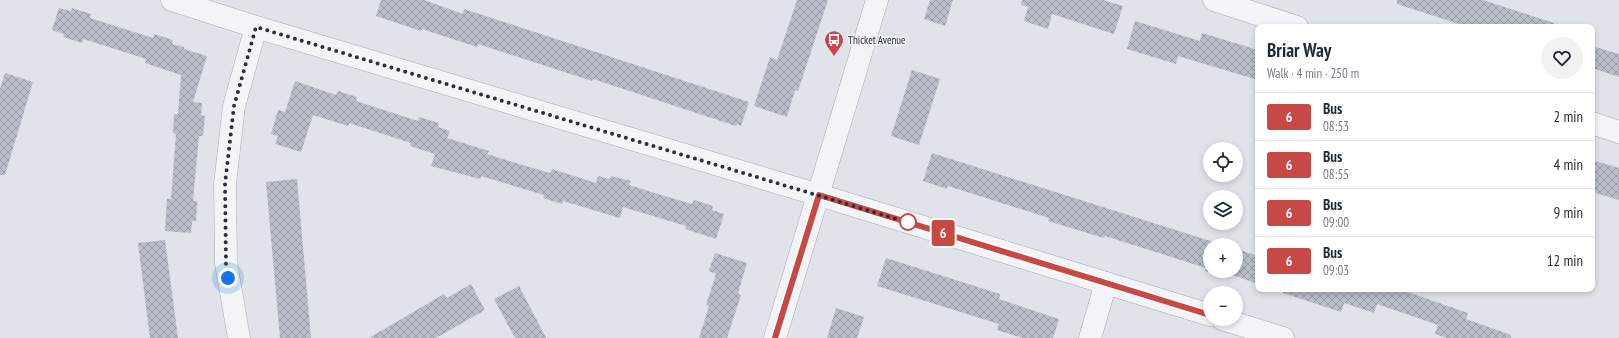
<!DOCTYPE html>
<html lang="en">
<head>
<meta charset="utf-8">
<style>
	:root { --surface:#fff; --page:#f2f2f3; --text:#1f2937; --muted:#747a83; --line:#e0e1e3 }
	body { margin:0; font-family:"PT Sans Narrow",sans-serif; background:var(--page); color:var(--text); height:100vh; display:flex; flex-direction:column; font-size:15px; white-space:nowrap }
	* { box-sizing:border-box; margin:0 }
	p { font-size:13px; color:var(--muted) }
	.icon { flex:none; width:22px; height:22px; fill:none; stroke:currentColor; stroke-width:2; stroke-linecap:round; stroke-linejoin:round }
	.map { position:relative; flex:1; overflow:hidden }
	.side { position:absolute; left:1255px; top:24px; width:340px; height:268px; display:flex; flex-direction:column; background:var(--surface); border-radius:8px; box-shadow:0 2px 6px #0003 }
	.side>* { flex:none }
	.badge { padding:0 8px; border-radius:3px; font-size:14px; line-height:26px }
	.buttons { position:absolute; left:1203px; top:142px; display:grid; gap:8px }
	.buttons a { display:grid; place-items:center; width:40px; height:40px; border-radius:50%; background:var(--surface); box-shadow:0 2px 6px #0003; font-size:20px }
	.you { position:absolute; width:20px; height:20px; margin:-10px; border:3px solid #fff; border-radius:50%; background:#1a73e8; box-shadow:0 0 0 6px #1a73e833 }
	.map>.badge { position:absolute; translate:-50% -50%; box-shadow:0 0 0 2px #fff }
	.round { display:grid; place-items:center; flex:none; width:42px; height:42px; border-radius:21px; background:var(--page) }
	.head { display:flex; align-items:center; justify-content:space-between; height:68px; padding:0 12px }
	h1 { font-size:19px; font-weight:600; line-height:30px }
	ul { padding:0; list-style:none }
	li { display:flex; align-items:center; gap:12px; height:48px; padding:0 12px; border-top:1px solid var(--line) }
	li div { flex:1 }
	li b { display:block; font-size:15px }
	li em { font-style:normal }
	li .badge { min-width:44px; font-weight:700; text-align:center }
	.map>svg:first-child { display:block }
</style>
</head>
<body>
<div class="map">
<svg width="1619" height="338" viewBox="0 0 1619 338">
	<defs>
		<pattern id="building-cross-hatch" width="8" height="8" patternUnits="userSpaceOnUse"><rect width="8" height="8" fill="#babec9"/><path d="M0 0l8 8M0 8l8-8" fill="none" stroke="#979ba5"/></pattern>
	</defs>
	<rect width="100%" height="100%" fill="#e0e3e9"/>
	<!-- building -->
	<g fill="url(#building-cross-hatch)">
		<path d="M 381,0 L 424,0 L 463,14 L 464,9 L 749,102 L 741,126 L 737,124 L 736,126 L 593,79 L 592,81 L 478,44 L 477,47 L 422,29 L 421,31 L 376,16 Z"/>
		<path d="M 797,0 L 828,0 L 798,91 L 795,90 L 787,117 L 754,106 L 770,57 L 777,60 Z"/>
		<path d="M 930,0 L 953,0 L 945,26 L 924,19 Z"/>
		<path d="M 1022,0 L 1103,0 L 1123,6 L 1114,34 L 1052,14 L 1048,29 L 1024,21 L 1028,7 L 1021,5 Z"/>
		<path d="M 1397,0 L 1483,0 L 1554,23 L 1553,27 L 1468,27 L 1397,4 Z"/>
		<path d="M 59,8 L 71,11 L 72,8 L 91,14 L 90,18 L 153,38 L 154,34 L 173,40 L 172,44 L 184,47 L 184,49 L 207,56 L 193,102 L 202,103 L 201,115 L 205,116 L 203,136 L 199,136 L 196,168 L 193,201 L 197,201 L 196,221 L 192,221 L 191,233 L 165,231 L 167,199 L 171,199 L 176,134 L 173,133 L 174,114 L 178,114 L 181,75 L 145,63 L 146,59 L 115,49 L 83,39 L 82,43 L 63,37 L 64,34 L 52,30 Z"/>
		<path d="M 1135,21 L 1200,41 L 1202,33 L 1258,50 L 1258,80 L 1178,56 L 1176,64 L 1127,49 Z"/>
		<path d="M 1592,46 L 1619,54 L 1619,77 L 1592,68 Z"/>
		<path d="M 912,70 L 940,79 L 919,145 L 891,136 Z"/>
		<path d="M 5,73 L 33,82 L 5,175 L 0,175 L 0,89 Z"/>
		<path d="M 295,81 L 336,95 L 338,91 L 357,97 L 356,101 L 418,121 L 419,117 L 439,123 L 438,127 L 450,131 L 447,138 L 489,151 L 487,154 L 519,164 L 550,173 L 552,169 L 596,183 L 598,176 L 610,179 L 611,176 L 631,181 L 629,185 L 661,195 L 692,204 L 694,200 L 713,206 L 712,210 L 724,214 L 716,239 L 685,229 L 686,226 L 623,207 L 620,218 L 563,201 L 562,204 L 543,198 L 544,195 L 481,176 L 480,179 L 431,166 L 435,154 L 410,146 L 411,143 L 349,123 L 348,126 L 313,115 L 301,152 L 275,144 L 278,136 L 271,134 L 278,110 L 285,112 Z"/>
		<path d="M 932,153 L 1223,245 L 1210,245 L 1210,271 L 1236,271 L 1236,249 L 1258,256 L 1258,284 L 1230,274 L 1229,278 L 1205,271 L 1206,268 L 1105,236 L 1104,238 L 1048,221 L 1049,218 L 948,186 L 947,189 L 923,181 Z"/>
		<path d="M 1592,160 L 1619,168 L 1619,200 L 1592,192 Z"/>
		<path d="M 297,179 L 311,338 L 280,338 L 266,182 Z"/>
		<path d="M 165,240 L 178,338 L 150,338 L 138,243 Z"/>
		<path d="M 715,253 L 747,263 L 738,293 L 741,295 L 727,338 L 699,338 L 709,306 L 706,305 L 716,274 L 709,271 Z"/>
		<path d="M 886,258 L 1000,294 L 999,299 L 1059,319 L 1053,338 L 1022,338 L 997,330 L 999,324 L 877,286 Z"/>
		<path d="M 471,284 L 485,310 L 436,338 L 369,338 L 444,294 L 447,298 Z"/>
		<path d="M 519,286 L 531,309 L 546,338 L 515,338 L 494,299 Z"/>
		<path d="M 1283,289 L 1399,289 L 1468,313 L 1466,319 L 1511,335 L 1511,338 L 1447,338 L 1435,334 L 1438,325 L 1377,304 L 1374,313 L 1344,303 L 1341,312 L 1283,293 Z"/>
		<path d="M 836,308 L 864,317 L 857,338 L 827,338 Z"/>
	</g>
	<g fill="none" stroke-linecap="round" stroke-linejoin="round">
		<!-- street casing -->
		<g stroke="#a5aab3" stroke-width="23">
			<g id="street">
				<path d="M 172,0 L 256,27 L 829,198 L 1210,315"/>
				<path d="M 1214,0 L 1297,27"/>
				<path d="M 1592,123 L 1619,132"/>
				<path d="M 1222,319 L 1283,338"/>
				<path d="M 239,338 L 226,263 L 225,184 L 234,106 L 256,27"/>
				<path d="M 775,338 L 877,0"/>
				<path d="M 1090,338 L 1106,283"/>
			</g>
		</g>
		<!-- street -->
		<use href="#street" stroke="#f2f4f7" stroke-width="22"/>
	</g>
	<g fill="none" stroke-linecap="round" stroke-linejoin="round">
		<!-- line casing -->
		<g stroke="#fff" stroke-width="9">
			<path id="line" d="M 775,338 L 819,195 L 1210,315"/>
		</g>
		<!-- line -->
		<use href="#line" stroke="#c64945" stroke-width="6"/>
		<!-- walk -->
		<path stroke="#283040" stroke-width="4" stroke-dasharray="0 7.2" d="M 228,278 L 226,264 L 225,184 L 234,106 L 256,27 L 910,223 L 908,222"/>
	</g>
	<!-- icons -->
	<defs>
		<g id="bus-pin" transform="scale(1)"><path d="M0 17L-7.5 6A9.5 9.5 0 1 1 7.5 6Z" fill="#ce4551" stroke="#eff2f6"/><path d="M-5-6H5V4H4V6H2V4H-2V6H-4V4H-5ZM-3.5-4V0h7V-4ZM-3.5 1.2v1.5H-2V1.2ZM2 1.2v1.5H3.5V1.2Z" fill="#fff"/></g>
	</defs>
	<g fill-rule="evenodd">
		<use href="#bus-pin" x="834" y="40"/>
	</g>
	<!-- markers -->
	<circle fill="#fff" stroke="#c64945" stroke-width="2" cx="908" cy="222" r="8"/>
	<g text-anchor="middle" stroke-width="3" stroke-linejoin="round" paint-order="stroke">
		<!-- poi labels -->
		<g font-size="11" fill="#283040" stroke="#eff2f6" text-anchor="start">
			<text x="848" y="44">Thicket Avenue</text>
		</g>
	</g>
</svg>
<div class="buttons">
<a><svg class="icon" aria-label="locate" viewBox="0 0 24 24"><circle cx="12" cy="12" r="6"/><path d="M12 2v4M12 18v4M2 12h4M18 12h4"/></svg></a>
<a><svg class="icon" aria-label="layers" viewBox="0 0 24 24"><path d="M12 4l9 5-9 5-9-5zM3 14l9 5 9-5"/></svg></a>
<a>+</a>
<a>−</a>
</div>
<div class="you" style="left:228px;top:278px"></div>
<b class="badge" style="left:943px;top:233px;background:#c64945;color:#fff">6</b>
<section class="side">
<div class="head"><div><h1>Briar Way</h1><p>Walk · 4 min · 250 m</p></div><a class="round"><svg class="icon" aria-label="heart" viewBox="0 0 24 24"><path d="M12 20l-8-8c-3-5 5-10 8-4 3-6 11-1 8 4z"/></svg></a></div>
<ul>
<li><span class="badge" style="background:#c64945;color:#fff">6</span><div><b>Bus</b><p>08:53</p></div><em>2 min</em></li>
<li><span class="badge" style="background:#c64945;color:#fff">6</span><div><b>Bus</b><p>08:55</p></div><em>4 min</em></li>
<li><span class="badge" style="background:#c64945;color:#fff">6</span><div><b>Bus</b><p>09:00</p></div><em>9 min</em></li>
<li><span class="badge" style="background:#c64945;color:#fff">6</span><div><b>Bus</b><p>09:03</p></div><em>12 min</em></li>
</ul>
</section>
</div>
</body>
</html>
